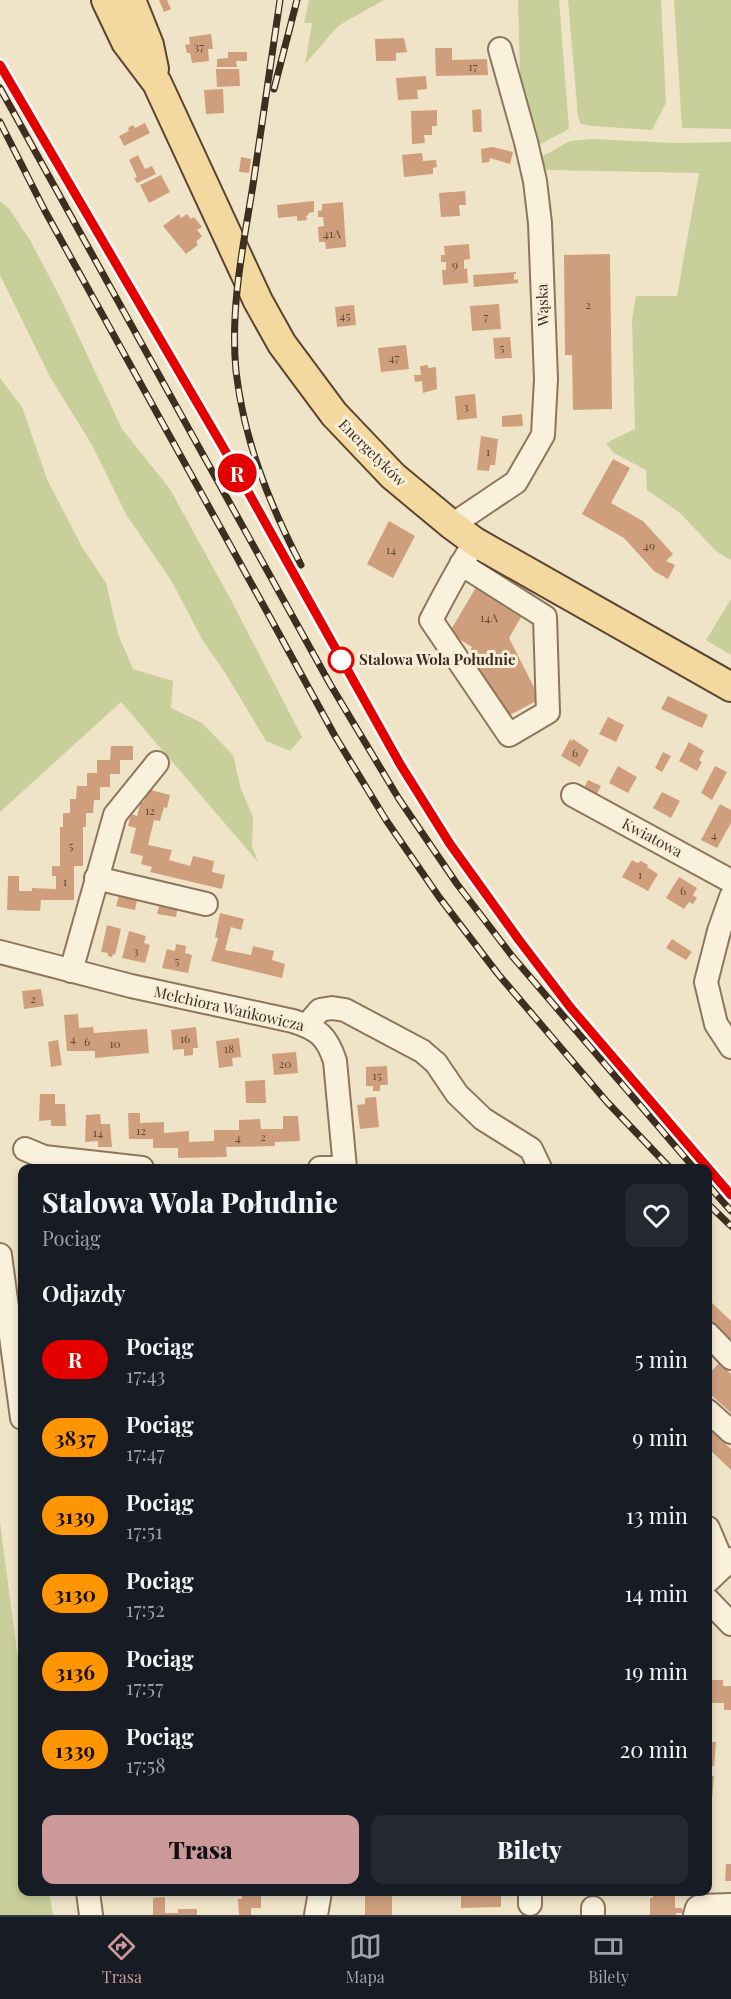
<!DOCTYPE html>
<html lang="pl">
<head>
<meta charset="utf-8">
<style>
	:root { --surface:#171b24; --page:#242831; --text:#f1f3f6; --muted:#9ea1a6; --line:#363941; --accent:#cc999b }
	body { margin:0; font-family:"Playfair Display",serif; background:var(--page); color:var(--text); height:100vh; display:flex; flex-direction:column; font-size:22px; white-space:nowrap }
	* { box-sizing:border-box; margin:0 }
	p { font-size:20px; color:var(--muted) }
	.icon { flex:none; width:33px; height:33px; fill:none; stroke:currentColor; stroke-width:2; stroke-linecap:round; stroke-linejoin:round }
	.map { position:relative; flex:1; overflow:hidden }
	.drawer { position:absolute; left:18px; top:1164px; width:694px; height:732px; display:flex; flex-direction:column; background:var(--surface); border-radius:12px; box-shadow:0 3px 9px #0003 }
	.drawer>* { flex:none }
	.badge { padding:0 12px; border-radius:20px; font-size:21px; line-height:39px }
	.map>.badge { position:absolute; translate:-50% -50%; box-shadow:0 0 0 3px #fff }
	h2 { padding:0 24px; font-size:22px; line-height:54px }
	.round { display:grid; place-items:center; flex:none; width:63px; height:63px; border-radius:12px; background:var(--page) }
	.head { display:flex; align-items:center; justify-content:space-between; height:102px; padding:0 24px }
	h1 { font-size:28px; font-weight:800; line-height:45px }
	.button { display:flex; gap:12px; margin-top:auto; padding:12px 24px }
	.button a { flex:1; height:69px; border-radius:12px; background:var(--accent); color:#111; font-size:24px; font-weight:800; line-height:69px; text-align:center }
	.button a+a { background:var(--page); color:var(--text) }
	ul { padding:0; list-style:none }
	li { display:flex; align-items:center; gap:18px; height:78px; padding:0 24px }
	li div { flex:1 }
	li b { display:block; font-size:22px }
	li em { font-style:normal }
	li .badge { min-width:66px; font-weight:700; text-align:center }
	.menu { display:flex; justify-content:space-around; align-items:center; height:84px; border-top:2px solid var(--line); background:var(--surface); font-size:16px; color:var(--muted) }
	.menu a { display:grid; justify-items:center; gap:3px }
	.menu .selected { color:var(--accent) }
	.map>svg:first-child { display:block }
</style>
</head>
<body>
<div class="map">
<svg width="731" height="1915" viewBox="0 0 731 1915">
	<rect width="100%" height="100%" fill="#f0e4c8"/>
	<!-- green -->
	<g fill="#c9cf9b">
		<path d="M 309,0 L 384,0 L 338,26 L 305,64 L 312,23 L 304,23 Z"/>
		<path d="M 518,0 L 559,0 L 569,129 L 535,147 L 521,111 Z"/>
		<path d="M 568,0 L 661,0 L 666,103 L 652,130 L 593,126 L 581,124 L 578,117 Z"/>
		<path d="M 674,0 L 731,0 L 731,129 L 682,128 Z"/>
		<path d="M 593,139 L 674,143 L 731,142 L 731,560 L 717,552 L 680,513 L 647,490 L 646,470 L 614,453 L 606,443 L 635,429 L 632,320 L 636,296 L 677,296 L 699,173 L 546,170 L 541,157 L 570,141 Z"/>
		<path d="M 0,201 L 10,210 L 30,240 L 60,297 L 122,429 L 170,489 L 232,602 L 302,737 L 290,751 L 266,741 L 224,671 L 203,641 L 171,580 L 127,516 L 92,445 L 49,375 L 0,275 Z"/>
		<path d="M 0,378 L 22,407 L 47,479 L 82,547 L 106,583 L 118,634 L 133,669 L 173,681 L 171,708 L 202,723 L 233,755 L 241,789 L 253,817 L 252,846 L 258,862 L 121,702 L 0,812 Z"/>
		<path d="M 731,599 L 731,655 L 706,640 Z"/>
		<path d="M 0,1522 L 22,1690 L 22,1892 L 49,1892 L 53,1915 L 0,1915 Z"/>
	</g>
	<!-- building -->
	<g fill="#cf9f7d">
		<path d="M 159,0 L 167,0 L 171,9 L 164,12 Z"/>
		<path d="M 211,34 L 213,49 L 208,49 L 209,61 L 192,63 L 190,53 L 187,53 L 185,45 L 190,44 L 189,37 Z"/>
		<path d="M 404,38 L 407,52 L 396,53 L 396,61 L 376,61 L 375,39 Z"/>
		<path d="M 435,48 L 452,48 L 452,60 L 487,59 L 488,75 L 436,76 Z"/>
		<path d="M 228,52 L 247,52 L 247,61 L 236,61 L 237,67 L 217,67 L 217,59 L 228,58 Z"/>
		<path d="M 216,69 L 239,69 L 240,86 L 217,87 Z"/>
		<path d="M 426,76 L 427,89 L 417,90 L 418,99 L 398,100 L 396,78 Z"/>
		<path d="M 223,89 L 224,113 L 206,114 L 204,90 Z"/>
		<path d="M 481,109 L 482,132 L 473,132 L 472,110 Z"/>
		<path d="M 437,110 L 437,126 L 432,126 L 432,135 L 424,135 L 425,143 L 412,144 L 411,111 Z"/>
		<path d="M 145,123 L 150,133 L 124,146 L 119,136 L 129,131 L 128,128 L 133,125 L 135,128 Z"/>
		<path d="M 493,147 L 513,152 L 510,164 L 490,158 L 489,162 L 482,163 L 481,149 Z"/>
		<path d="M 422,153 L 423,161 L 436,160 L 437,167 L 433,168 L 433,174 L 404,177 L 402,155 Z"/>
		<path d="M 138,155 L 145,169 L 152,166 L 156,174 L 137,183 L 134,178 L 137,177 L 129,160 Z"/>
		<path d="M 241,157 L 251,159 L 249,173 L 239,172 Z"/>
		<path d="M 161,175 L 170,192 L 149,203 L 140,185 Z"/>
		<path d="M 465,191 L 466,205 L 459,205 L 460,216 L 441,217 L 439,193 Z"/>
		<path d="M 314,201 L 314,212 L 308,213 L 309,215 L 306,216 L 307,220 L 297,221 L 297,216 L 278,218 L 277,205 Z"/>
		<path d="M 343,202 L 346,247 L 326,249 L 325,242 L 319,242 L 318,227 L 324,226 L 323,217 L 318,217 L 318,211 L 322,210 L 322,204 Z"/>
		<path d="M 179,214 L 181,218 L 187,214 L 191,219 L 194,217 L 202,227 L 197,230 L 202,236 L 196,242 L 198,245 L 186,254 L 163,226 Z"/>
		<path d="M 469,244 L 470,259 L 464,260 L 464,269 L 467,268 L 468,283 L 443,285 L 442,270 L 446,270 L 446,262 L 441,262 L 441,255 L 445,255 L 444,246 Z"/>
		<path d="M 610,254 L 612,409 L 573,410 L 572,355 L 565,355 L 564,255 Z"/>
		<path d="M 516,272 L 516,274 L 514,274 L 514,280 L 518,279 L 518,283 L 474,287 L 473,275 Z"/>
		<path d="M 499,304 L 501,329 L 472,331 L 470,306 Z"/>
		<path d="M 354,305 L 356,325 L 337,327 L 335,307 Z"/>
		<path d="M 510,337 L 512,358 L 495,359 L 493,338 Z"/>
		<path d="M 406,345 L 409,369 L 381,372 L 378,348 Z"/>
		<path d="M 428,365 L 428,368 L 436,367 L 437,389 L 423,393 L 422,381 L 415,382 L 414,375 L 421,375 L 420,366 Z"/>
		<path d="M 475,394 L 477,418 L 457,420 L 455,396 Z"/>
		<path d="M 522,414 L 523,426 L 502,427 L 502,416 Z"/>
		<path d="M 481,436 L 498,439 L 495,465 L 490,465 L 489,471 L 477,470 Z"/>
		<path d="M 613,459 L 630,468 L 611,503 L 643,521 L 673,554 L 666,561 L 675,565 L 668,579 L 654,571 L 624,538 L 582,514 Z"/>
		<path d="M 389,521 L 415,536 L 393,578 L 367,564 Z"/>
		<path d="M 478,584 L 524,612 L 509,638 L 540,699 L 504,718 L 470,651 L 472,647 L 449,633 Z"/>
		<path d="M 668,696 L 708,715 L 702,728 L 661,709 Z"/>
		<path d="M 608,717 L 624,725 L 616,742 L 599,734 Z"/>
		<path d="M 570,739 L 572,741 L 573,739 L 589,750 L 580,767 L 561,756 Z"/>
		<path d="M 689,742 L 704,751 L 699,760 L 702,762 L 697,771 L 679,761 Z"/>
		<path d="M 111,746 L 133,746 L 133,760 L 120,760 L 120,774 L 110,774 L 110,787 L 100,787 L 100,800 L 94,800 L 93,813 L 86,813 L 86,827 L 83,827 L 83,866 L 74,866 L 74,900 L 41,900 L 40,911 L 7,910 L 8,876 L 19,876 L 19,891 L 32,891 L 32,888 L 56,889 L 56,876 L 52,876 L 52,866 L 60,866 L 60,827 L 63,827 L 63,813 L 70,813 L 70,799 L 76,799 L 77,786 L 87,786 L 87,773 L 97,773 L 97,760 L 110,760 Z"/>
		<path d="M 663,752 L 671,756 L 662,772 L 655,768 Z"/>
		<path d="M 618,766 L 637,777 L 628,793 L 609,783 Z"/>
		<path d="M 715,766 L 727,772 L 712,800 L 701,793 Z"/>
		<path d="M 588,780 L 601,786 L 593,801 L 581,794 Z"/>
		<path d="M 147,789 L 170,795 L 167,808 L 164,807 L 160,821 L 154,820 L 148,845 L 172,850 L 169,860 L 190,866 L 193,856 L 214,861 L 212,872 L 225,875 L 222,889 L 150,872 L 152,867 L 141,864 L 143,856 L 130,853 L 136,828 L 128,826 L 131,814 L 137,816 L 141,801 L 144,802 Z"/>
		<path d="M 662,792 L 680,801 L 671,818 L 653,808 Z"/>
		<path d="M 720,804 L 731,810 L 731,823 L 717,848 L 701,840 Z"/>
		<path d="M 632,860 L 637,863 L 641,861 L 648,865 L 647,867 L 658,874 L 648,891 L 622,877 Z"/>
		<path d="M 679,877 L 697,888 L 693,895 L 697,898 L 693,904 L 689,902 L 684,909 L 666,898 Z"/>
		<path d="M 120,892 L 138,896 L 135,910 L 116,906 Z"/>
		<path d="M 160,903 L 178,906 L 176,917 L 157,914 Z"/>
		<path d="M 220,913 L 244,919 L 241,930 L 231,927 L 225,950 L 251,955 L 253,946 L 274,951 L 272,960 L 285,964 L 282,978 L 211,961 L 218,938 L 215,937 Z"/>
		<path d="M 107,925 L 121,929 L 115,955 L 113,954 L 112,957 L 108,956 L 108,953 L 101,952 Z"/>
		<path d="M 129,931 L 146,936 L 144,943 L 150,945 L 145,963 L 122,958 Z"/>
		<path d="M 672,939 L 692,952 L 686,960 L 666,948 Z"/>
		<path d="M 176,944 L 186,946 L 185,953 L 192,955 L 188,973 L 162,968 L 167,949 L 175,951 Z"/>
		<path d="M 41,989 L 44,1006 L 24,1009 L 22,991 Z"/>
		<path d="M 78,1014 L 79,1028 L 93,1027 L 94,1033 L 147,1029 L 149,1053 L 95,1058 L 95,1051 L 67,1051 L 64,1015 Z"/>
		<path d="M 196,1027 L 198,1048 L 193,1048 L 193,1055 L 184,1056 L 184,1049 L 173,1050 L 171,1030 Z"/>
		<path d="M 239,1038 L 241,1057 L 232,1058 L 233,1066 L 219,1068 L 216,1041 Z"/>
		<path d="M 58,1040 L 62,1065 L 51,1067 L 48,1042 Z"/>
		<path d="M 296,1052 L 298,1073 L 274,1075 L 272,1054 Z"/>
		<path d="M 387,1066 L 388,1085 L 380,1085 L 380,1091 L 373,1091 L 373,1086 L 366,1086 L 366,1067 Z"/>
		<path d="M 265,1080 L 266,1103 L 246,1103 L 245,1081 Z"/>
		<path d="M 40,1094 L 55,1094 L 55,1104 L 65,1104 L 66,1126 L 51,1126 L 51,1120 L 39,1121 Z"/>
		<path d="M 376,1097 L 379,1127 L 360,1129 L 357,1105 L 365,1104 L 365,1098 Z"/>
		<path d="M 128,1113 L 140,1113 L 140,1123 L 164,1122 L 164,1133 L 189,1131 L 189,1142 L 214,1141 L 214,1130 L 239,1130 L 239,1120 L 260,1119 L 261,1129 L 283,1129 L 283,1116 L 298,1116 L 300,1141 L 275,1142 L 275,1146 L 226,1147 L 227,1157 L 178,1158 L 178,1148 L 153,1148 L 153,1139 L 129,1139 Z"/>
		<path d="M 100,1114 L 101,1124 L 110,1124 L 112,1147 L 98,1147 L 98,1141 L 85,1142 L 86,1115 Z"/>
		<path d="M 711,1302 L 731,1321 L 731,1341 L 708,1320 L 708,1305 Z"/>
		<path d="M 719,1363 L 731,1374 L 731,1413 L 708,1392 L 708,1375 Z"/>
		<path d="M 708,1428 L 731,1449 L 731,1470 L 708,1448 Z"/>
		<path d="M 708,1680 L 723,1680 L 723,1686 L 731,1686 L 731,1710 L 724,1710 L 724,1703 L 711,1703 L 711,1698 L 708,1698 Z"/>
		<path d="M 708,1742 L 716,1742 L 714,1766 L 708,1766 Z"/>
		<path d="M 708,1776 L 714,1776 L 712,1800 L 708,1800 Z"/>
		<path d="M 708,1809 L 712,1809 L 711,1831 L 708,1831 Z"/>
		<path d="M 726,1864 L 731,1864 L 731,1881 L 725,1881 Z"/>
		<path d="M 242,1892 L 261,1892 L 261,1908 L 251,1908 L 251,1915 L 239,1915 L 238,1899 L 242,1899 Z"/>
		<rect x="365" y="1892" width="27" height="23"/>
		<path d="M 461,1892 L 501,1892 L 501,1907 L 461,1908 Z"/>
		<path d="M 652,1892 L 675,1892 L 675,1908 L 682,1908 L 683,1913 L 676,1913 L 676,1915 L 650,1915 L 650,1898 L 653,1898 Z"/>
		<path d="M 165,1897 L 165,1913 L 178,1913 L 178,1909 L 197,1909 L 197,1915 L 153,1915 L 153,1898 Z"/>
	</g>
	<g fill="none" stroke-linecap="round" stroke-linejoin="round">
		<!-- minor casing -->
		<g stroke="#8d765c" stroke-width="26">
			<g id="minor">
				<path d="M 452,525 L 516,482 L 543,435 L 546,379 L 540,223 L 535,181 L 526,142 L 500,49"/>
				<path d="M 461,564 L 545,617 L 548,712 L 509,735 L 431,620 C 445,593 459,567 475,542"/>
				<path d="M 573,795 L 731,881"/>
				<path d="M 96,878 L 206,904"/>
				<path d="M 731,897 L 719,931 L 706,982 L 716,1024 L 731,1047"/>
				<path d="M 0,952 L 131,986 L 293,1021 C 318,1029 327,1036 335,1061 L 345,1168"/>
				<path d="M 71,971 L 115,815 L 157,763"/>
				<path d="M 307,1025 L 320,1010 L 332,1008 L 345,1010 L 422,1051 L 436,1063 L 457,1094 L 483,1119 L 531,1149 L 540,1168"/>
				<path d="M 25,1149 L 44,1157 L 142,1168"/>
				<path d="M 320,1168 L 345,1168"/>
				<path d="M 0,1255 L 22,1418"/>
				<path d="M 708,1334 L 731,1358"/>
				<path d="M 708,1411 L 731,1432"/>
				<path d="M 708,1528 L 724,1566"/>
				<path d="M 708,1581 L 731,1559"/>
				<path d="M 708,1600 L 731,1624"/>
				<path d="M 88,1892 L 91,1915"/>
				<path d="M 530,1892 L 530,1904"/>
				<path d="M 593,1908 L 593,1915"/>
				<path d="M 316,1915 L 320,1892"/>
				<path d="M 695,1915 L 697,1908 L 700,1906 L 731,1905"/>
			</g>
		</g>
		<!-- major casing -->
		<g stroke="#5b4430" stroke-width="32">
			<g id="major">
				<path d="M 106,0 L 126,42 L 157,83 L 258,301 L 282,344 L 334,414 L 393,476 L 452,525 L 475,542 L 731,687"/>
				<path d="M 131,0 L 149,45 L 154,69"/>
			</g>
		</g>
		<!-- minor -->
		<use href="#minor" stroke="#faf1dc" stroke-width="22"/>
		<!-- major -->
		<use href="#major" stroke="#f3d9a0" stroke-width="28"/>
		<!-- rail casing -->
		<g stroke="#3d2e20" stroke-width="7">
			<g id="rail">
				<path d="M 280,0 C 271,62 262,124 253,185 C 243,247 230,308 236,371 C 244,441 269,503 301,565"/>
				<path d="M 0,65 L 223,447 L 337,653 L 400,763 L 451,844 L 510,928 L 570,1007 L 731,1194"/>
				<path d="M 0,88 L 330,684 L 399,799 L 457,884 L 512,956 L 694,1168"/>
				<path d="M 274,89 L 297,0"/>
				<path d="M 0,122 L 45,211 L 266,610 L 335,736 L 386,820 L 439,897 L 498,974 L 607,1102 L 670,1168"/>
				<path d="M 708,1185 L 731,1211"/>
				<path d="M 708,1204 L 731,1226"/>
			</g>
		</g>
		<!-- rail -->
		<use href="#rail" stroke="#f7eed8" stroke-width="4.5" stroke-dasharray="14" stroke-linecap="butt"/>
	</g>
	<g fill="none" stroke-linecap="round" stroke-linejoin="round">
		<!-- line casing -->
		<g stroke="#fff" stroke-width="14">
			<path id="line" d="M 0,65 L 223,447 L 400,764 L 450,844 L 519,940 L 570,1007 L 731,1195"/>
		</g>
		<!-- line -->
		<use href="#line" stroke="#e50000" stroke-width="9"/>
	</g>
	<!-- markers -->
	<circle fill="#fff" stroke="#e50000" stroke-width="3" cx="341" cy="660" r="12"/>
	<g text-anchor="middle" stroke-width="6" stroke-linejoin="round" paint-order="stroke">
		<!-- number labels -->
		<g font-size="12" fill="#624a37">
			<text x="199" y="51">37</text>
			<text x="473" y="71">17</text>
			<text x="332" y="238">41A</text>
			<text x="455" y="269">9</text>
			<text x="588" y="309">2</text>
			<text x="345" y="320">45</text>
			<text x="486" y="321">7</text>
			<text x="502" y="352">5</text>
			<text x="394" y="362">47</text>
			<text x="466" y="411">3</text>
			<text x="488" y="456">1</text>
			<text x="649" y="550">49</text>
			<text x="391" y="554">14</text>
			<text x="489" y="622">14A</text>
			<text x="575" y="757">6</text>
			<text x="150" y="815">12</text>
			<text x="714" y="839">4</text>
			<text x="71" y="850">5</text>
			<text x="640" y="879">1</text>
			<text x="65" y="886">1</text>
			<text x="683" y="895">6</text>
			<text x="136" y="955">3</text>
			<text x="177" y="965">5</text>
			<text x="33" y="1003">2</text>
			<text x="73" y="1043">4</text>
			<text x="185" y="1043">16</text>
			<text x="87" y="1046">6</text>
			<text x="115" y="1048">10</text>
			<text x="229" y="1053">18</text>
			<text x="285" y="1068">20</text>
			<text x="377" y="1080">15</text>
			<text x="141" y="1135">12</text>
			<text x="98" y="1137">14</text>
			<text x="263" y="1141">2</text>
			<text x="238" y="1142">4</text>
		</g>
		<!-- street labels -->
		<g font-size="15" fill="#3d2e20" stroke="#f7eed8">
			<text transform="translate(543 305) rotate(-92)" y="5">Wąska</text>
			<text transform="translate(372 453) rotate(45)" y="5">Energetyków</text>
			<text transform="translate(652 838) rotate(28)" y="5">Kwiatowa</text>
			<text transform="translate(229 1009) rotate(13)" y="5">Melchiora Wańkowicza</text>
		</g>
		<!-- stop labels -->
		<g font-size="15" font-weight="bold" fill="#3d2e20" stroke="#f7eed8" text-anchor="start">
			<text x="359" y="665">Stalowa Wola Południe</text>
		</g>
	</g>
</svg>
<b class="badge" style="left:237px;top:473px;background:#e50000;color:#fff">R</b>
<section class="drawer">
<div class="head"><div><h1>Stalowa Wola Południe</h1><p>Pociąg</p></div><a class="round"><svg class="icon" aria-label="heart" viewBox="0 0 24 24"><path d="M12 20l-8-8c-3-5 5-10 8-4 3-6 11-1 8 4z"/></svg></a></div>
<h2>Odjazdy</h2>
<ul>
<li><span class="badge" style="background:#e50000;color:#fff">R</span><div><b>Pociąg</b><p>17:43</p></div><em>5 min</em></li>
<li><span class="badge" style="background:#ff9500;color:#111">3837</span><div><b>Pociąg</b><p>17:47</p></div><em>9 min</em></li>
<li><span class="badge" style="background:#ff9500;color:#111">3139</span><div><b>Pociąg</b><p>17:51</p></div><em>13 min</em></li>
<li><span class="badge" style="background:#ff9500;color:#111">3130</span><div><b>Pociąg</b><p>17:52</p></div><em>14 min</em></li>
<li><span class="badge" style="background:#ff9500;color:#111">3136</span><div><b>Pociąg</b><p>17:57</p></div><em>19 min</em></li>
<li><span class="badge" style="background:#ff9500;color:#111">1339</span><div><b>Pociąg</b><p>17:58</p></div><em>20 min</em></li>
</ul>
<div class="button"><a>Trasa</a><a>Bilety</a></div>
</section>
</div>
<nav class="menu">
<a class="selected"><svg class="icon" aria-label="directions" viewBox="0 0 24 24"><path d="M12 3l9 9-9 9-9-9zM9 14v-3h6M13 9l2 2-2 2"/></svg>Trasa</a>
<a><svg class="icon" aria-label="map" viewBox="0 0 24 24"><path d="M3 6l6-2 6 2 6-2v14l-6 2-6-2-6 2zM9 4v14M15 6v14"/></svg>Mapa</a>
<a><svg class="icon" aria-label="tickets" viewBox="0 0 24 24"><path d="M3 7h18v10H3zM15 7v10"/></svg>Bilety</a>
</nav>
</body>
</html>
